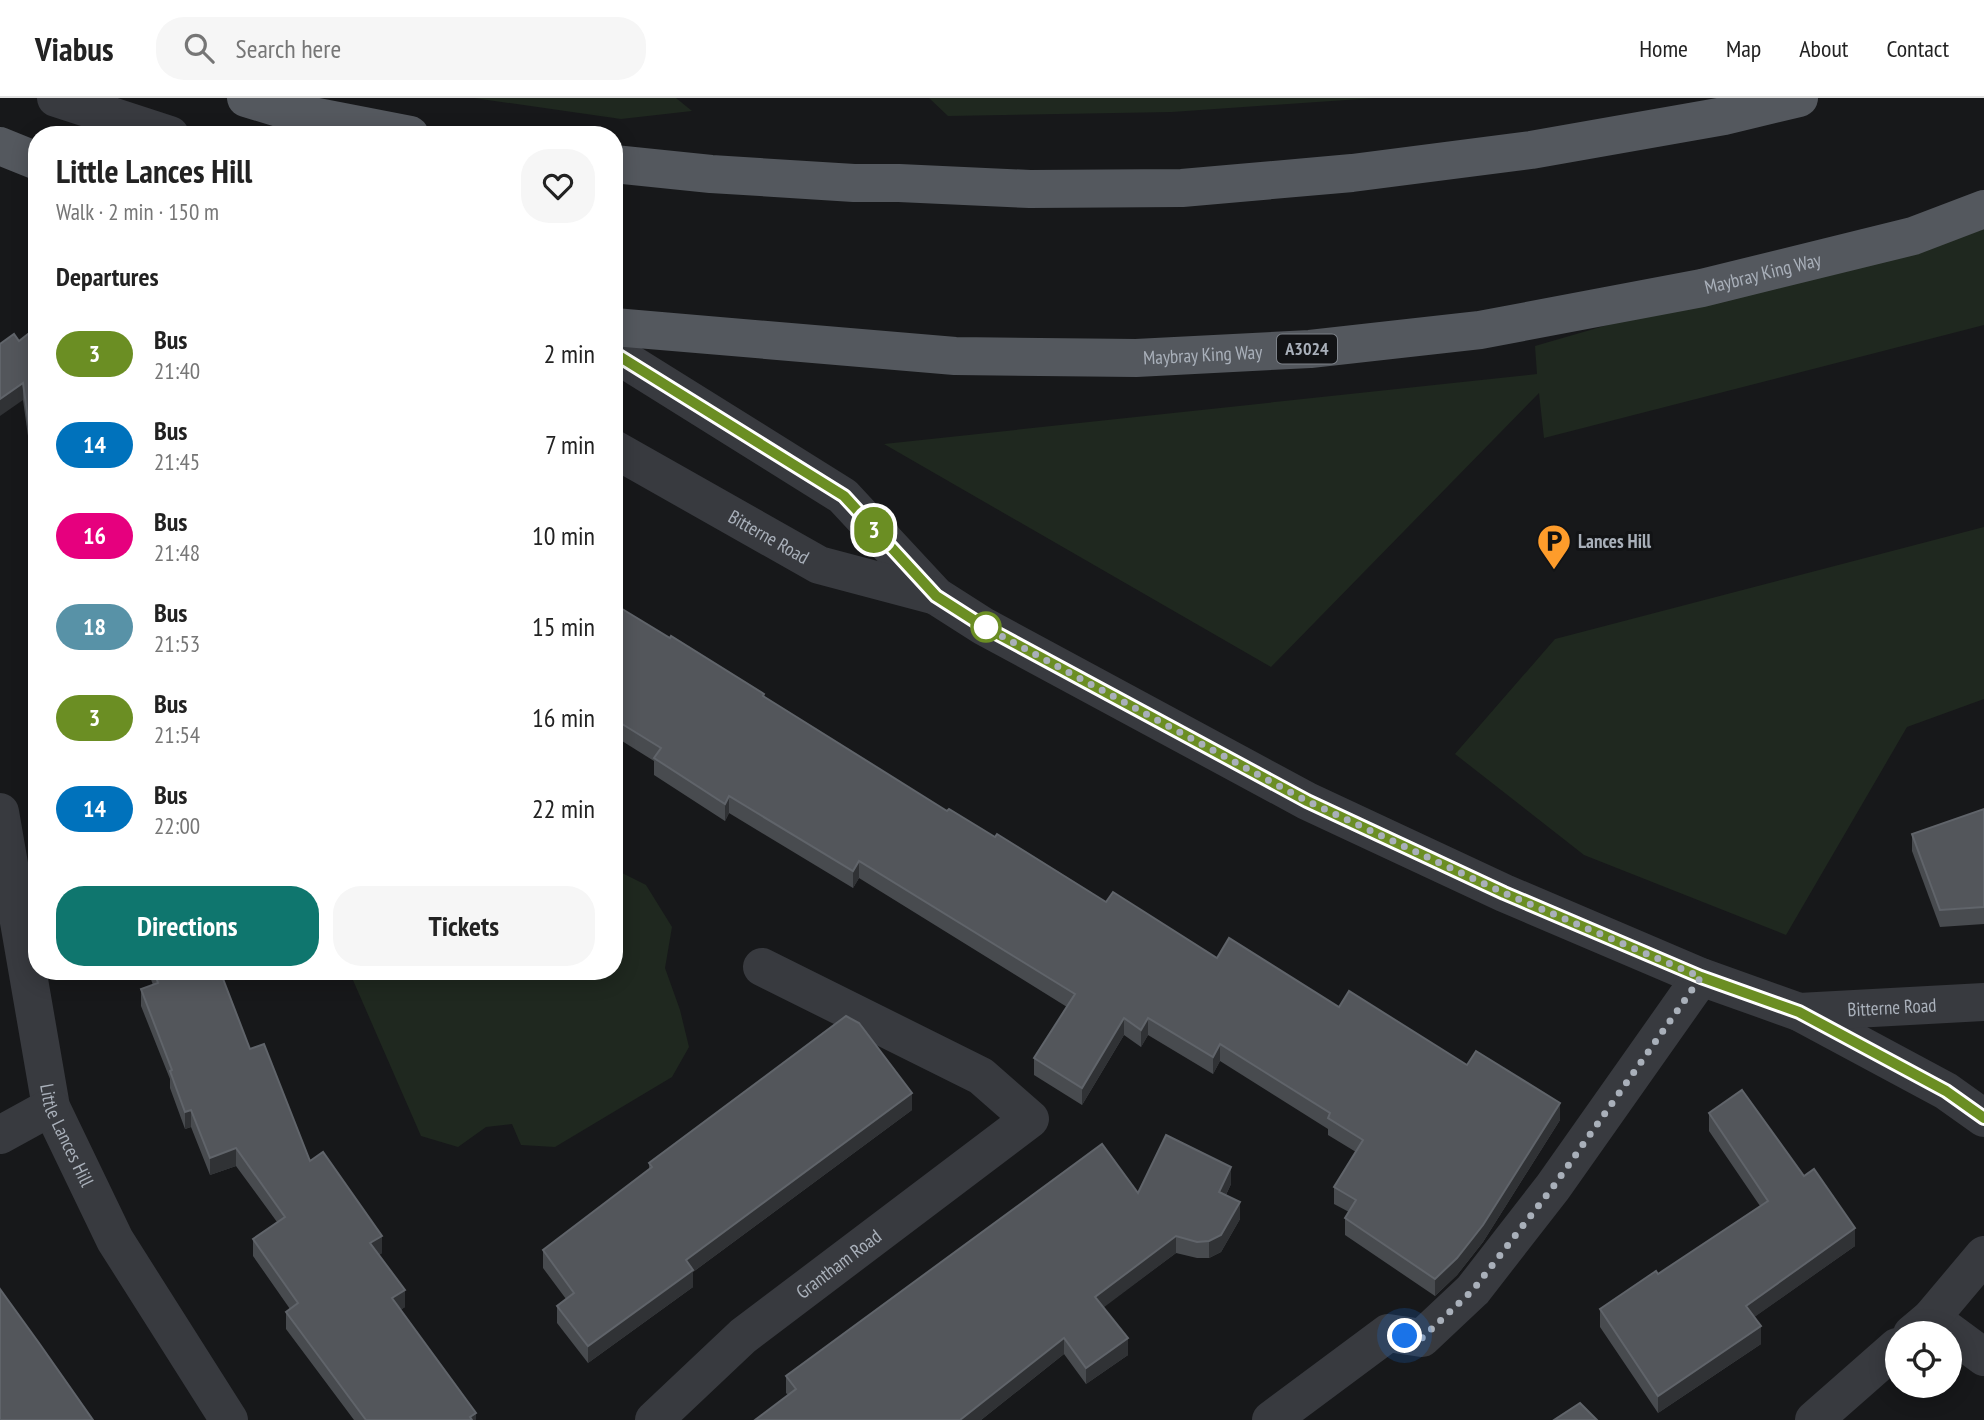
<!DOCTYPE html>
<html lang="en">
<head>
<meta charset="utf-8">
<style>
	:root { --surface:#fff; --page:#f6f6f6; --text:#222; --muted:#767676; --line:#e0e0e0; --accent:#0f766e }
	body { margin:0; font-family:"PT Sans Narrow",sans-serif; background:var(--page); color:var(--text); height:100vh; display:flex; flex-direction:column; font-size:26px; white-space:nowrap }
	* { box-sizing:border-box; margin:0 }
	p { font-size:23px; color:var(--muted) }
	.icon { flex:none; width:38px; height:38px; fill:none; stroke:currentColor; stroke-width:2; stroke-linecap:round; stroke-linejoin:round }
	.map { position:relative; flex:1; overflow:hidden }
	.panel { position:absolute; left:28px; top:28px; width:595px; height:854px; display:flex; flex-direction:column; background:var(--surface); border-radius:28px; box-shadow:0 4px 18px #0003 }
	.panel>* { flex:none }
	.badge { padding:0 14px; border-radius:23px; font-size:24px; line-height:46px }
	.fabs { position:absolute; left:1885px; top:1223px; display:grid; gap:14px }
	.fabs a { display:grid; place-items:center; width:77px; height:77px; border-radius:50%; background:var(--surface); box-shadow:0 4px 18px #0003; font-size:35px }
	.you { position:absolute; width:35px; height:35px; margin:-18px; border:5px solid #fff; border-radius:50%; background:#1a73e8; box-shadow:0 0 0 10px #1a73e833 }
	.map>.badge { position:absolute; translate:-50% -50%; box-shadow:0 0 0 4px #fff }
	h2 { padding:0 28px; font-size:26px; line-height:63px }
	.round { display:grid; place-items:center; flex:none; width:74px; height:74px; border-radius:28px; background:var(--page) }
	.head { display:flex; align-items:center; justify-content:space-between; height:119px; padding:0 28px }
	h1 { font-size:33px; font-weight:800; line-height:52px }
	.primary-button { display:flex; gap:14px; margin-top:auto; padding:14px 28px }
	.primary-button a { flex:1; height:80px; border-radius:28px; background:var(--accent); color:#fff; font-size:28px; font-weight:800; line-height:80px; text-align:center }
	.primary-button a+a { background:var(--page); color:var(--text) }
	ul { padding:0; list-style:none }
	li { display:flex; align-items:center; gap:21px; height:91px; padding:0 28px }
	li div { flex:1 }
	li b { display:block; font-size:26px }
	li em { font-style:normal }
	li .badge { min-width:77px; font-weight:700; text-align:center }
	header { display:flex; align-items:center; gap:42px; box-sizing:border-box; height:98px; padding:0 35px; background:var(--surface); border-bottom:2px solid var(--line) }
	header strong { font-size:33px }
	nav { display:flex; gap:38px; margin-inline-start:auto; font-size:24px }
	.search { width:490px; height:63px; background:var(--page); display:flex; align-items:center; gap:18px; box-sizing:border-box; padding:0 24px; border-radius:28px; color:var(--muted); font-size:26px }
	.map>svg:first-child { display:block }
</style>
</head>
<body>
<header>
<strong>Viabus</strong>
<div class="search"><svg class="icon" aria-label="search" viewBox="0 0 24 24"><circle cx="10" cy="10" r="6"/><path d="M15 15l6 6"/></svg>Search here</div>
<nav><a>Home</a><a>Map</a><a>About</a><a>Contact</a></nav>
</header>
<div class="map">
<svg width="1984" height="1322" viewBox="0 0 1984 1322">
	<rect width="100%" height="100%" fill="#17181a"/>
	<!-- green -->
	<g fill="#1f281f">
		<path d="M 474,0 L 676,0 L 692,13 L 621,21 Z"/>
		<path d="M 929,0 L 1375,0 L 1172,14 L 948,18 Z"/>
		<path d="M 1984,118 L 1984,227 L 1544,340 L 1539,295 L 1271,569 L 884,346 L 1537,276 L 1535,248 Z"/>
		<path d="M 1984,429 L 1984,601 L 1907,629 L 1786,837 L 1584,757 L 1455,656 L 1555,541 Z"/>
		<path d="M 614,771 L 646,787 L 672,829 L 665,870 L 680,912 L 689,949 L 672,979 L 555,1049 L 521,1047 L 512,1026 L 486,1029 L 458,1049 L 421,1038 L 349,873 L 614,873 Z"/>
	</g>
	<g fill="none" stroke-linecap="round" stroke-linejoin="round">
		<!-- minor -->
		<g stroke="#383a3f" stroke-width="38">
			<path d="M 56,0 L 170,37"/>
			<path d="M 614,255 L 843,398 L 936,498 L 983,528 L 1307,703 L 1504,795 L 1701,879 L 1799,914 L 1946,993 L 1984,1020"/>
			<path id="s1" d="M 614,351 L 819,467 L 936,498"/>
			<path id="s2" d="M 0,714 L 51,1009 L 115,1142 L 229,1322"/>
			<path id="s3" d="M 1799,914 L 1984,904"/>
			<path d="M 0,1037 L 51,1009"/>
			<path d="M 1931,1220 L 1984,1259"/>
			<path d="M 1912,1236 L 1931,1220 L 1984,1157"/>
			<path id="s4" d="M 654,1322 L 743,1238 L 1030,1021 L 981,978 L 762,869"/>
			<path d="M 1271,1322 L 1388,1235 L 1422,1240 L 1473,1192 L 1553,1089 L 1701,879"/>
			<path d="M 1814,1322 L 1897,1249"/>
		</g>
		<!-- major -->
		<g stroke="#54585e" stroke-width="38">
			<path d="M 246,0 L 292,14 L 410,37"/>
			<path d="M 0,48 L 37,63"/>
			<path d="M 614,66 L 711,76 L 854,85 L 899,85 L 1030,91 L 1182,90 L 1352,75 L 1531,52 L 1724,18 L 1799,0"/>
			<path id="s5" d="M 614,229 L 955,258 L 1136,260 L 1310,251 L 1480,232 L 1702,190 L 1913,138 L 1984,111"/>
		</g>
	</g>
	<!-- wall -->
	<g fill="#484b4f">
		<path d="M 37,229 L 37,403 L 23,302 L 19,243 Z"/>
		<path d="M 614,506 L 947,713 L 1106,804 L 1217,860 L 1339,909 L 1467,967 L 1560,1022 L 1483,1144 L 1457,1177 L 1435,1198 L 1345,1137 L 1345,1120 L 1349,1114 L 1334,1106 L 1334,1089 L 1356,1054 L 1328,1037 L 1328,1031 L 1220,963 L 1213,976 L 1148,937 L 1141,949 L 1124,937 L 1082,1007 L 1034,977 L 1034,960 L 1067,909 L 859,780 L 853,790 L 729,715 L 725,723 L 654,677 L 654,663 L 614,638 Z"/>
		<path d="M 1984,711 L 1984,826 L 1940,829 L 1912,753 L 1912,736 Z"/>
		<path d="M 148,873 L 220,873 L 250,951 L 310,1063 L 382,1155 L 379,1157 L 405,1209 L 400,1212 L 476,1322 L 354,1322 L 286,1231 L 286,1214 L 290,1211 L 253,1158 L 253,1141 L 277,1124 L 236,1068 L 210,1077 L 191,1029 L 185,1031 L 170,990 L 170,981 L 141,908 L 141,891 L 153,887 Z"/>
		<path d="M 912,1012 L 693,1174 L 693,1189 L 588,1265 L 557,1225 L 557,1208 L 566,1201 L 543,1170 L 543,1152 L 649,1072 L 649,1065 Z"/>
		<path d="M 1709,1015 L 1804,1078 L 1855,1148 L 1754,1219 L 1761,1246 L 1658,1315 L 1600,1229 L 1600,1211 L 1658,1176 L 1760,1108 L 1709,1033 Z"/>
		<path d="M 1231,1086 L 1226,1097 L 1240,1121 L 1221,1154 L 1209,1160 L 1197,1160 L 1176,1155 L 1103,1209 L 1128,1257 L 1086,1286 L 1064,1256 L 981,1322 L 755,1322 L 788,1297 L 786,1295 L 786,1278 L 1138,1095 Z"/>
	</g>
	<!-- shaded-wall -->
	<g fill="#303235">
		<path d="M 23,285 L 23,302 L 0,318 L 0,301 Z"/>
		<path d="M 729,698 L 729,715 L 725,723 L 725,706 Z"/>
		<path d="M 859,763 L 859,780 L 853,790 L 853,773 Z"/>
		<path d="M 1124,920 L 1124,937 L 1082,1007 L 1082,990 Z"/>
		<path d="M 1148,920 L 1148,937 L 1141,949 L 1141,932 Z"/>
		<path d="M 1220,946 L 1220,963 L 1213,976 L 1213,959 Z"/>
		<path d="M 912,995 L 912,1012 L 693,1174 L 693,1189 L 588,1265 L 588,1248 L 686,1162 Z"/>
		<path d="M 1560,1005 L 1560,1022 L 1483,1144 L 1457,1177 L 1435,1198 L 1435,1181 Z"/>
		<path d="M 191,1012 L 191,1029 L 185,1031 L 185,1014 Z"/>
		<path d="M 236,1050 L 236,1068 L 210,1077 L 210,1060 Z"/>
		<path d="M 1231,1069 L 1231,1086 L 1219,1111 L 1219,1094 Z"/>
		<path d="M 1240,1104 L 1240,1121 L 1221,1154 L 1209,1160 L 1209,1143 Z"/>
		<path d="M 1855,1130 L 1855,1148 L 1746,1225 L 1746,1208 Z"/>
		<path d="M 382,1138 L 382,1155 L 370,1163 L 370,1145 Z"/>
		<path d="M 1176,1138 L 1176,1155 L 1095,1216 L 1095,1199 Z"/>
		<path d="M 405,1192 L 405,1209 L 392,1218 L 392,1200 Z"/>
		<path d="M 1761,1228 L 1761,1246 L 1658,1315 L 1658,1298 Z"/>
		<path d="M 1064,1240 L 1064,1256 L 981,1322 L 960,1322 Z"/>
		<path d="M 1128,1240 L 1128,1257 L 1086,1286 L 1086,1270 Z"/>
		<path d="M 476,1315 L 476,1322 L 470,1322 L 470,1319 Z"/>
	</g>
	<!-- building -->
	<g fill="#53565b" stroke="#60646a" stroke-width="2">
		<path d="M 37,229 L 37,386 L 23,285 L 0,301 L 0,246 L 14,236 L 19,243 Z"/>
		<path d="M 614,506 L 670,540 L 671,538 L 764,596 L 763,598 L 947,713 L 949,711 L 995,739 L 997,736 L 1106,804 L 1113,794 L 1217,860 L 1229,840 L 1339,909 L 1349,893 L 1467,967 L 1476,953 L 1560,1005 L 1483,1127 L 1457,1160 L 1435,1181 L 1345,1120 L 1356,1102 L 1334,1089 L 1363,1042 L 1328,1020 L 1330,1015 L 1220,946 L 1213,959 L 1148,920 L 1141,932 L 1124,920 L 1082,990 L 1034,960 L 1075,896 L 859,763 L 853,773 L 729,698 L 725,706 L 654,660 L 661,650 L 614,621 L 614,603 L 617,598 L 614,596 Z"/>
		<path d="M 1984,711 L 1984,809 L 1940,812 L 1912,736 Z"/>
		<path d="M 154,873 L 220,873 L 250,951 L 264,946 L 310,1063 L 323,1054 L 382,1138 L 370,1145 L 405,1192 L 392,1200 L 476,1315 L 470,1319 L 472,1322 L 366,1322 L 286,1214 L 298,1205 L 253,1141 L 285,1119 L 236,1050 L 210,1060 L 191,1012 L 185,1014 L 170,973 L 172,972 L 141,891 L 158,885 Z"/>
		<path d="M 846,918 L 859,925 L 912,995 L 686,1162 L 693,1172 L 588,1248 L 557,1208 L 574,1195 L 543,1152 L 652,1069 L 649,1065 Z"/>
		<path d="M 1742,992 L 1804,1078 L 1814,1071 L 1855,1130 L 1746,1208 L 1761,1228 L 1658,1298 L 1600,1211 L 1656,1173 L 1658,1176 L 1768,1103 L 1709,1015 Z"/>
		<path d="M 1166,1037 L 1231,1069 L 1219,1094 L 1240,1104 L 1221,1137 L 1209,1143 L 1197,1144 L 1176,1138 L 1095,1199 L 1128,1240 L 1086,1270 L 1064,1240 L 960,1322 L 755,1322 L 796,1291 L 786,1278 L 1102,1046 L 1138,1095 Z"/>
		<path d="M 0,1191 L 39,1245 L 93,1322 L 0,1322 Z"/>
		<path d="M 1580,1305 L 1597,1322 L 1554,1322 Z"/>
	</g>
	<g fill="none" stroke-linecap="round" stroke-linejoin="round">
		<!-- line casing -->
		<g stroke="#fff" stroke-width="16">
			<path id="line" d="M 614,255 L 844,398 L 936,498 L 983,528 L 1307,703 L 1504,795 L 1701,879 L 1799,914 L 1946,993 L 1984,1020"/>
		</g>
		<!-- line -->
		<use href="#line" stroke="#6b8e23" stroke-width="10"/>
		<!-- walk -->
		<path stroke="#a9b0ba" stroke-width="7" stroke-dasharray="0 12.6" d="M 986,529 L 983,528 L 1307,703 L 1504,795 L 1701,879 L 1553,1089 L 1473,1192 L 1422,1240 L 1405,1238"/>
	</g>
	<!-- icons -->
	<defs>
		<g id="parking-pin" transform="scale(1.75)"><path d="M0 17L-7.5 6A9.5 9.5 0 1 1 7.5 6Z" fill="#fe9c2b" stroke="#121315"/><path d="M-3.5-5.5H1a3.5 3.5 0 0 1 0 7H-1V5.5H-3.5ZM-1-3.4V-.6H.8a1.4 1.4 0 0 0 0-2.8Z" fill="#111"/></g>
	</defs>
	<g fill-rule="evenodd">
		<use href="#parking-pin" x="1554" y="443"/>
	</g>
	<!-- markers -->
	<circle fill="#fff" stroke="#6b8e23" stroke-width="3.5" cx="986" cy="529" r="14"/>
	<g text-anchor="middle" stroke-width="6" stroke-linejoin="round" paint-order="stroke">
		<!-- shield labels -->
		<rect fill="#121315" stroke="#7c8188" stroke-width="2" x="1277" y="236.5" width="60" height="29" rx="5"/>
		<g font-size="18" font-weight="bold" fill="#a9b0ba">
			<text x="1307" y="257">A3024</text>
		</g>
		<!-- street labels -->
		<g font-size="19" fill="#a9b0ba" stroke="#121315">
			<text dy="7" stroke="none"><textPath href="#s5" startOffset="1157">Maybray King Way</textPath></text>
			<text dy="7" stroke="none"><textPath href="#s5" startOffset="590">Maybray King Way</textPath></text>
			<text dy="7" stroke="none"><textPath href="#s1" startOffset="178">Bitterne Road</textPath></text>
			<text dy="7" stroke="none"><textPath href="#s3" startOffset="93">Bitterne Road</textPath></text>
			<text dy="7" stroke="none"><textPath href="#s2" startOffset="331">Little Lances Hill</textPath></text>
			<text dy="7" stroke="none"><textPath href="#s4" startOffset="242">Grantham Road</textPath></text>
		</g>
		<!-- poi labels -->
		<g font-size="19" font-weight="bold" fill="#a9b0ba" stroke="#121315" text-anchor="start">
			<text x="1578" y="450">Lances Hill</text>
		</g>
	</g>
</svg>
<div class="fabs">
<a><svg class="icon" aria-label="locate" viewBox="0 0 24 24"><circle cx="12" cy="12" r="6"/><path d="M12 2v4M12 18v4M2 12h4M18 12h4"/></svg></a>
</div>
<div class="you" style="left:1405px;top:1238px"></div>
<b class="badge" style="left:874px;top:432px;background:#6b8e23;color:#fff">3</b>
<section class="panel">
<div class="head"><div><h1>Little Lances Hill</h1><p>Walk · 2 min · 150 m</p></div><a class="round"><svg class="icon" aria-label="heart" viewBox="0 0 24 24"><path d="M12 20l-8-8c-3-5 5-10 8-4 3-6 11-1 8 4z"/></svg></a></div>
<h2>Departures</h2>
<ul>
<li><span class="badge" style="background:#6b8e23;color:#fff">3</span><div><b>Bus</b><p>21:40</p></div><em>2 min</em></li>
<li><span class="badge" style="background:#0072bc;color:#fff">14</span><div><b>Bus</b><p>21:45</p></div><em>7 min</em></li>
<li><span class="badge" style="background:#e6007e;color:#fff">16</span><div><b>Bus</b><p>21:48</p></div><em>10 min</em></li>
<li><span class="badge" style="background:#5892a7;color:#fff">18</span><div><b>Bus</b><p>21:53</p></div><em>15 min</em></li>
<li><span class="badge" style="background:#6b8e23;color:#fff">3</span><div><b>Bus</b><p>21:54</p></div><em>16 min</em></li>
<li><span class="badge" style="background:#0072bc;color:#fff">14</span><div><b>Bus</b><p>22:00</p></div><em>22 min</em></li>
</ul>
<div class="primary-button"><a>Directions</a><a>Tickets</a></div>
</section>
</div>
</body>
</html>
